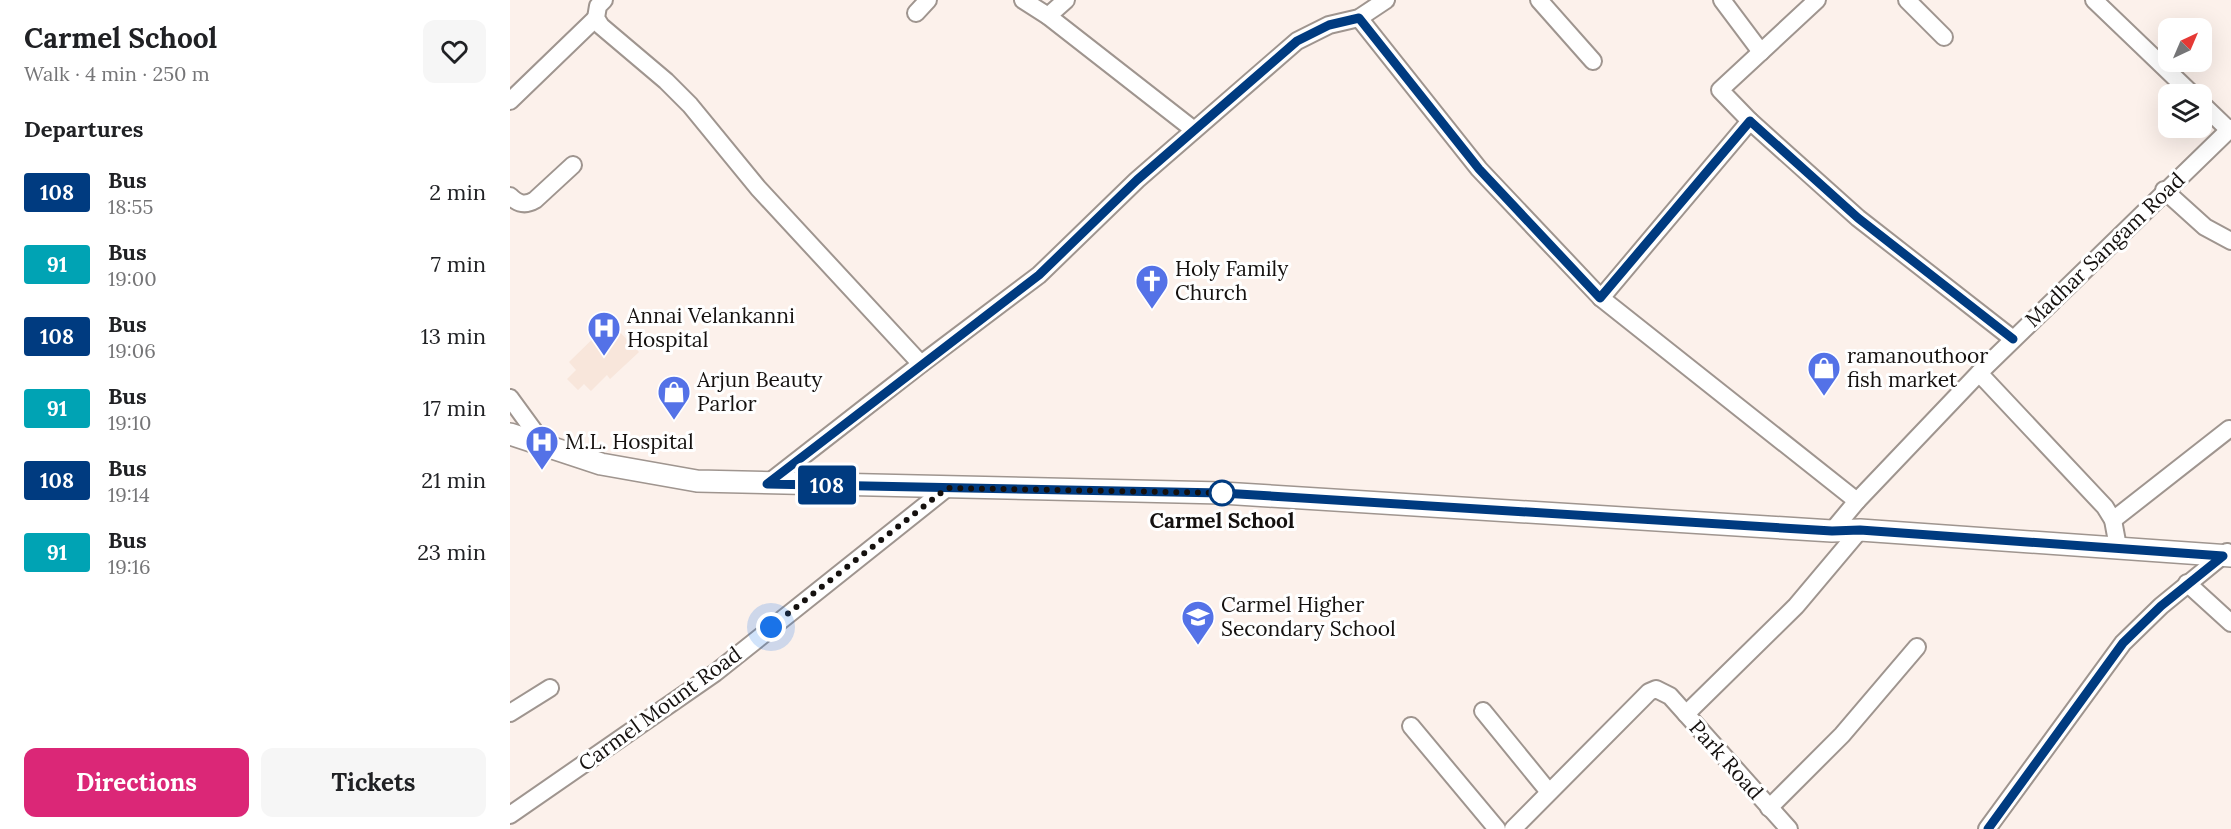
<!DOCTYPE html>
<html lang="en">
<head>
<meta charset="utf-8">
<style>
	:root { --surface:#fff; --page:#f6f6f6; --text:#202124; --muted:#757577; --accent:#db2777 }
	body { margin:0; font-family:Lora,serif; background:var(--page); color:var(--text); height:100vh; display:flex; flex-direction:column; font-size:22px; white-space:nowrap }
	* { box-sizing:border-box; margin:0 }
	p { font-size:20px; color:var(--muted) }
	.icon { flex:none; width:33px; height:33px; fill:none; stroke:currentColor; stroke-width:2; stroke-linecap:round; stroke-linejoin:round }
	.map { position:relative; flex:1; overflow:hidden }
	.panel { display:flex; flex-direction:column; background:var(--surface); width:510px }
	.panel>* { flex:none }
	.badge { padding:0 12px; border-radius:4px; font-size:21px; line-height:39px }
	.needle { width:39px; rotate:44deg }
	.tools { position:absolute; left:1648px; top:18px; display:grid; gap:12px }
	.tools a { display:grid; place-items:center; width:54px; height:54px; border-radius:12px; background:var(--surface); box-shadow:0 6px 24px #0002; font-size:30px }
	.you { position:absolute; width:30px; height:30px; margin:-15px; border:4px solid #fff; border-radius:50%; background:#1a73e8; box-shadow:0 0 0 9px #1a73e833 }
	.map>.badge { position:absolute; translate:-50% -50%; box-shadow:0 0 0 3px #fff }
	h2 { padding:0 24px; font-size:22px; line-height:54px }
	.round { display:grid; place-items:center; flex:none; width:63px; height:63px; border-radius:12px; background:var(--page) }
	.head { display:flex; align-items:center; justify-content:space-between; height:102px; padding:0 24px }
	h1 { font-size:28px; font-weight:700; line-height:45px }
	.cta { display:flex; gap:12px; margin-top:auto; padding:12px 24px }
	.cta a { flex:1; height:69px; border-radius:12px; background:var(--accent); color:#fff; font-size:24px; font-weight:700; line-height:69px; text-align:center }
	.cta a+a { background:var(--page); color:var(--text) }
	ul { padding:0; list-style:none }
	li { display:flex; align-items:center; gap:18px; height:72px; padding:0 24px }
	li div { flex:1 }
	li b { display:block; font-size:22px }
	li em { font-style:normal }
	li .badge { min-width:66px; font-weight:700; text-align:center }
	main { display:flex; flex:1; min-height:0 }
	.map>svg:first-child { display:block }
</style>
</head>
<body>
<main>
<section class="panel">
<div class="head"><div><h1>Carmel School</h1><p>Walk · 4 min · 250 m</p></div><a class="round"><svg class="icon" aria-label="heart" viewBox="0 0 24 24"><path d="M12 20l-8-8c-3-5 5-10 8-4 3-6 11-1 8 4z"/></svg></a></div>
<h2>Departures</h2>
<ul>
<li><span class="badge" style="background:#003b80;color:#fff">108</span><div><b>Bus</b><p>18:55</p></div><em>2 min</em></li>
<li><span class="badge" style="background:#00a3b4;color:#fff">91</span><div><b>Bus</b><p>19:00</p></div><em>7 min</em></li>
<li><span class="badge" style="background:#003b80;color:#fff">108</span><div><b>Bus</b><p>19:06</p></div><em>13 min</em></li>
<li><span class="badge" style="background:#00a3b4;color:#fff">91</span><div><b>Bus</b><p>19:10</p></div><em>17 min</em></li>
<li><span class="badge" style="background:#003b80;color:#fff">108</span><div><b>Bus</b><p>19:14</p></div><em>21 min</em></li>
<li><span class="badge" style="background:#00a3b4;color:#fff">91</span><div><b>Bus</b><p>19:16</p></div><em>23 min</em></li>
</ul>
<div class="cta"><a>Directions</a><a>Tickets</a></div>
</section>
<div class="map">
<svg width="1721" height="829" viewBox="0 0 1721 829">
	<rect width="100%" height="100%" fill="#fcf1eb"/>
	<!-- built -->
	<path fill="#f8e6db" d="M 100,322 L 129,352 L 100,379 L 97,375 L 81,391 L 74,384 L 68,390 L 57,379 L 66,370 L 59,362 Z"/>
	<g fill="none" stroke-linecap="round" stroke-linejoin="round">
		<!-- minor casing -->
		<g stroke="#9f958f" stroke-width="20">
			<g id="minor">
				<path d="M 94,0 L 88,6 L 86,18 L 91,26 L 156,81 L 180,105 L 248,188 L 411,364"/>
				<path d="M 513,0 L 538,16 L 684,130"/>
				<path d="M 1029,0 L 1083,61"/>
				<path d="M 1212,0 L 1251,52"/>
				<path d="M 1397,0 L 1434,37"/>
				<path d="M 1584,0 L 1682,94"/>
				<path d="M 406,13 L 418,0"/>
				<path d="M 538,16 L 556,0"/>
				<path d="M 849,18 L 969,169 L 1091,298 L 1347,501"/>
				<path d="M 0,101 L 86,18"/>
				<path d="M 1692,104 L 1719,130"/>
				<path d="M 1240,121 L 1210,90 L 1307,0"/>
				<path d="M 1654,190 L 1695,227 L 1721,241"/>
				<path d="M 0,196 C 8,204 15,206 25,200 L 63,165"/>
				<path d="M 1091,298 L 1240,121 L 1348,218 L 1503,339"/>
				<path d="M 1469,373 L 1595,507 L 1603,520 L 1608,547"/>
				<path d="M 0,398 L 35,446"/>
				<path d="M 257,484 L 411,364 L 529,275 L 627,180 L 787,41 L 819,25 L 849,18 L 876,0"/>
				<path d="M 1603,520 L 1719,429"/>
				<path d="M 1322,531 L 1347,501 L 1469,373 L 1721,128"/>
				<path d="M 1677,583 L 1721,623"/>
				<path d="M 973,711 L 1039,792"/>
				<path d="M 0,713 L 40,688"/>
				<path d="M 1176,714 L 1286,606 L 1350,530"/>
				<path d="M 901,726 L 987,829"/>
				<path d="M 1259,808 L 1332,735 L 1407,647"/>
				<path d="M 0,815 L 205,673 L 437,488"/>
				<path d="M 1003,829 L 1139,692 L 1146,689 L 1160,696 L 1279,829"/>
				<path d="M 1477,829 L 1613,643 L 1651,606 L 1717,552"/>
			</g>
		</g>
		<!-- major casing -->
		<g stroke="#9f958f" stroke-width="24">
			<path id="major" d="M 0,434 L 91,464 L 187,481 L 712,493 L 1322,531 L 1350,530 L 1721,556"/>
		</g>
		<!-- minor -->
		<use href="#minor" stroke="#fff" stroke-width="16"/>
		<!-- major -->
		<use href="#major" stroke="#fff" stroke-width="21"/>
	</g>
	<g fill="none" stroke-linecap="round" stroke-linejoin="round">
		<!-- line casing -->
		<g stroke="#fff" stroke-width="14">
			<path id="line" d="M 1478,829 L 1613,643 L 1651,606 L 1713,556 L 1350,530 L 1322,531 L 712,493 L 257,484 L 529,275 L 627,180 L 787,41 L 819,25 L 849,18 L 969,169 L 1090,298 L 1240,121 L 1348,218 L 1503,339"/>
		</g>
		<!-- line -->
		<use href="#line" stroke="#003b80" stroke-width="9"/>
		<!-- walk -->
		<path stroke="#15110f" stroke-width="6" stroke-dasharray="0 10.8" d="M 261,627 L 437,488 L 712,493"/>
	</g>
	<!-- icons -->
	<defs>
		<g id="church-pin" transform="scale(1.725)"><path d="M0 17L-7.5 6A9.5 9.5 0 1 1 7.5 6Z" fill="#5472e7" stroke="#fff"/><path d="M-1.2-6h2.4v3.5h3.3v2.4h-3.3V6h-2.4V-.1h-3.3v-2.4h3.3Z" fill="#fff"/></g>
		<g id="hospital-pin" transform="scale(1.725)"><path d="M0 17L-7.5 6A9.5 9.5 0 1 1 7.5 6Z" fill="#5472e7" stroke="#fff"/><path d="M-5-5h3v3.5h4V-5h3V5h-3V1.5h-4V5h-3Z" fill="#fff"/></g>
		<g id="shop-pin" transform="scale(1.725)"><path d="M0 17L-7.5 6A9.5 9.5 0 1 1 7.5 6Z" fill="#5472e7" stroke="#fff"/><path d="M-5-2.5h2.3a2.7 3.5 0 0 1 5.4 0H5L5.5 6h-11ZM-1.5-2.5h3a1.5 2.3 0 0 0-3 0Z" fill="#fff"/></g>
		<g id="school-pin" transform="scale(1.725)"><path d="M0 17L-7.5 6A9.5 9.5 0 1 1 7.5 6Z" fill="#5472e7" stroke="#fff"/><path d="M0-5L7-2L0 1L-7-2ZM-4 1L0 2.5L4 1V4Q0 6-4 4Z" fill="#fff"/></g>
	</defs>
	<g fill-rule="evenodd">
		<use href="#church-pin" x="642" y="281"/>
		<use href="#hospital-pin" x="94" y="328"/>
		<use href="#shop-pin" x="1314" y="368"/>
		<use href="#shop-pin" x="164" y="392"/>
		<use href="#hospital-pin" x="32" y="442"/>
		<use href="#school-pin" x="688" y="617"/>
	</g>
	<!-- markers -->
	<circle fill="#fff" stroke="#003b80" stroke-width="3" cx="712" cy="493" r="12"/>
	<g text-anchor="middle" stroke-width="6" stroke-linejoin="round" paint-order="stroke">
		<!-- street labels -->
		<g font-size="21" fill="#15110f" stroke="#fff">
			<text transform="translate(1595 250) rotate(-44)" y="7">Madhar Sangam Road</text>
			<text transform="translate(150 709) rotate(-36)" y="7">Carmel Mount Road</text>
			<text transform="translate(1216 760) rotate(48)" y="7">Park Road</text>
		</g>
		<!-- poi labels -->
		<g font-size="21" fill="#15110f" stroke="#fff" text-anchor="start">
			<text x="665" y="276">Holy Family<tspan x="665" dy="24">Church</tspan></text>
			<text x="117" y="323">Annai Velankanni<tspan x="117" dy="24">Hospital</tspan></text>
			<text x="1337" y="363">ramanouthoor<tspan x="1337" dy="24">fish market</tspan></text>
			<text x="187" y="387">Arjun Beauty<tspan x="187" dy="24">Parlor</tspan></text>
			<text x="55" y="449">M.L. Hospital</text>
			<text x="711" y="612">Carmel Higher<tspan x="711" dy="24">Secondary School</tspan></text>
		</g>
		<!-- stop labels -->
		<g font-size="21" font-weight="bold" fill="#15110f" stroke="#fff">
			<text x="712" y="528">Carmel School</text>
		</g>
	</g>
</svg>
<div class="tools">
<a><svg class="needle" viewBox="-14 -14 28 28"><path d="M0-13l5 13h-10z" fill="#e53935"/><path d="M0 13l5-13h-10z" fill="#757577"/></svg></a>
<a><svg class="icon" aria-label="layers" viewBox="0 0 24 24"><path d="M12 4l9 5-9 5-9-5zM3 14l9 5 9-5"/></svg></a>
</div>
<div class="you" style="left:261px;top:627px"></div>
<b class="badge" style="left:317px;top:485px;background:#003b80;color:#fff">108</b>
</div>
</main>
</body>
</html>
